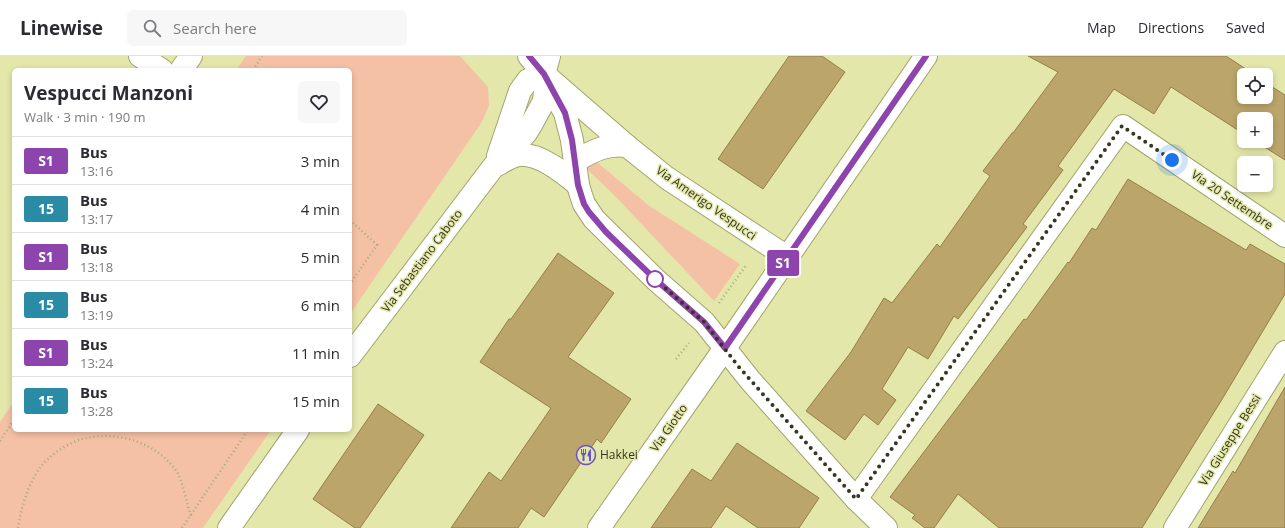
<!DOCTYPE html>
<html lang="en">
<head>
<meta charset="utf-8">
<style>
	:root { --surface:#fff; --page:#f7f7f7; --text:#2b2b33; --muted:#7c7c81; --line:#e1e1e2 }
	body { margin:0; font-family:"Open Sans",sans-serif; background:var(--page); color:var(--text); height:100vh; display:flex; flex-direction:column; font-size:15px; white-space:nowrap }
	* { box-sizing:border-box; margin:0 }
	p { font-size:13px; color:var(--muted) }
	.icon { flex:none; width:22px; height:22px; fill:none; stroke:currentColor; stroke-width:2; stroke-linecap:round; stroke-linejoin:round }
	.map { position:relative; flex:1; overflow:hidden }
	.drawer { position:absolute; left:12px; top:12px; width:340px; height:364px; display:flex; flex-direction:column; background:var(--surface); border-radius:6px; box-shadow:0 2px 6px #0003 }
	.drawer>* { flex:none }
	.badge { padding:0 8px; border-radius:3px; font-size:14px; line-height:26px }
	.buttons { position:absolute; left:1237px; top:12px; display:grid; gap:8px }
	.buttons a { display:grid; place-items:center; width:36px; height:36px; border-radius:6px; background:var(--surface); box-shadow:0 2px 6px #0003; font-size:20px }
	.you { position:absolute; width:20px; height:20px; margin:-10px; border:3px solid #fff; border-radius:50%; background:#1a73e8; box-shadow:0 0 0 6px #1a73e833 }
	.map>.badge { position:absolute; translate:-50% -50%; box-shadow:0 0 0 2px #fff }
	.round { display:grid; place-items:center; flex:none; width:42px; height:42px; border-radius:6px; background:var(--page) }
	.headline { display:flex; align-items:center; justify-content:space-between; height:68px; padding:0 12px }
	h1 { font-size:19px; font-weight:700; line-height:30px }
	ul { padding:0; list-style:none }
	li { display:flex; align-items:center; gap:12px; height:48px; padding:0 12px; border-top:1px solid var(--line) }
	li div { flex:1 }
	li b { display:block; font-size:15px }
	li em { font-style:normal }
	li .badge { min-width:44px; font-weight:700; text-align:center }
	header { display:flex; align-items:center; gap:24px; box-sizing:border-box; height:56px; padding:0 20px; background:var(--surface); border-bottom:1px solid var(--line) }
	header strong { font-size:19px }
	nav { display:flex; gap:22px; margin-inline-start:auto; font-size:14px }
	.search { width:280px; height:36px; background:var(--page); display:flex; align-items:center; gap:10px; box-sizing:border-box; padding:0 14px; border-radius:6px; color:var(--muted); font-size:15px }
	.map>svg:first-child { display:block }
</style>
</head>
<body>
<header>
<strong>Linewise</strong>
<div class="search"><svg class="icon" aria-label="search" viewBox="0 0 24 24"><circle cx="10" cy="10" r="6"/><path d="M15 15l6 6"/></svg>Search here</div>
<nav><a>Map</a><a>Directions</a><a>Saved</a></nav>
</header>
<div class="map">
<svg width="1285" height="472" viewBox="0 0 1285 472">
	<rect width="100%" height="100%" fill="#e4e7aa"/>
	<!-- green -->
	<g fill="#f4c1a5">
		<path d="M 246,0 L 460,0 L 488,31 L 489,49 L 482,66 L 350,258 L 350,14 L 236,14 Z"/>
		<path d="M 592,106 L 598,107 L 648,149 L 740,208 L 714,245 L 617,142 L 587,113 Z"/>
		<path d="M 14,345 L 14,374 L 271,374 L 203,472 L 0,472 L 0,366 Z"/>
	</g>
	<!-- building -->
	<g fill="#bba56a" stroke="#947f48">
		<path d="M 789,0 L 822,0 L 845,16 L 763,133 L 718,103 Z"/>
		<path d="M 1028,0 L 1226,0 L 1255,19 L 1244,19 L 1244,41 L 1266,41 L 1266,27 L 1285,39 L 1285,104 L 1255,85 L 1266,85 L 1266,63 L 1244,63 L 1244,78 L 1171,31 L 1154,58 L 1114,33 L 1058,110 L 1063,114 L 1023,168 L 1027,171 L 958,263 L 954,260 L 928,303 L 908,291 L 882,333 L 896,344 L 878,369 L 864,358 L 845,384 L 806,355 L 851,296 L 884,242 L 892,247 L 937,188 L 940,191 L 990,120 L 983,115 L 1012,77 L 1013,77 L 1058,16 Z"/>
		<path d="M 1128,123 L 1246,194 L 1250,188 L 1285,208 L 1285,238 L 1221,345 L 1142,472 L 999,472 L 958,438 L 934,472 L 925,472 L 912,462 L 915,459 L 890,441 L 1024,263 L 1026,264 L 1068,206 L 1069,207 L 1092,172 L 1096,174 Z"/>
		<path d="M 558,197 L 614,237 L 568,301 L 631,343 L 601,387 L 597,383 L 544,461 L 531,452 L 518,472 L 451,472 L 489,416 L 501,425 L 551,352 L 480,306 L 509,263 L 511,263 Z"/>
		<path d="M 1285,331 L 1285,472 L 1198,472 L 1233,415 L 1235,417 Z"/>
		<path d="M 378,348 L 424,379 L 360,472 L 355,472 L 313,443 Z"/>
		<path d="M 737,387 L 819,442 L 799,472 L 758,472 L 726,450 L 711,472 L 651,472 L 692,413 L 711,425 Z"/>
	</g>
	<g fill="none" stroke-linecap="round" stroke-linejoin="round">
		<!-- minor casing -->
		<g stroke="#a2a46a" stroke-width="24">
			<g id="minor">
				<path d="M 140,0 L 162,14"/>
				<path d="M 529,0 L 544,18 L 627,90 L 667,122 L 787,201"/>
				<path d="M 181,14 L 191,0"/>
				<path d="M 544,18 L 565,57 L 572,84 L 578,129 L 581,139 L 584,148 L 594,163 L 656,224 L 704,266 L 750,324 L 856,443 L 886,472"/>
				<path d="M 498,100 L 520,35 L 528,24 L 544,18"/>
				<path d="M 575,105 C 593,95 607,87 627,90"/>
				<path d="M 499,108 C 505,104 512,100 519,99 C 539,97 564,117 578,129"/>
				<path d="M 350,300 L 494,110 L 526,77 L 531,69 L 544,45 L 545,34 L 544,18 L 549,0"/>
				<path d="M 856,443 L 1123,70 L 1285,180"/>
				<path d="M 229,472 L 298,374"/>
				<path d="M 599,472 L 725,292 L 926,0"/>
				<path d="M 1175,472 L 1285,296"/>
			</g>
		</g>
		<!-- path -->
		<g stroke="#a7a979" stroke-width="2.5" stroke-dasharray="1 3" stroke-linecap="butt">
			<path d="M 253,14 L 262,0"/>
			<path d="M 350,164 L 377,189 L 350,228"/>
			<path d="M 719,247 L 747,208"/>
			<path d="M 676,303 L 689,287"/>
			<path d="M 0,385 L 14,364"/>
			<path d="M 18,472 C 21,451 31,417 48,403 C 56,395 71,386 82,383 C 116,374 157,386 177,416 C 183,426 187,449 191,460"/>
			<path d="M 182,472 L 248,374"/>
		</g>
		<!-- minor -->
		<use href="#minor" stroke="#fff" stroke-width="22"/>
	</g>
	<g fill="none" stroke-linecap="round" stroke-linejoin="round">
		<!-- line casing -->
		<g stroke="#fff" stroke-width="9">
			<path id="line" d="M 529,0 L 544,18 L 565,57 L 572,84 L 578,129 L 584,148 L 589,156 L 606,176 L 656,224 L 704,266 L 725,292 L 926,0"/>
		</g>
		<!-- line -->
		<use href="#line" stroke="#8e44ad" stroke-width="6"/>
		<!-- walk -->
		<path stroke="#36371e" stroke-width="4" stroke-dasharray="0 7.2" d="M 655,223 L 704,266 L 738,310 L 856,443 L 1122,70 L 1172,104"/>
	</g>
	<!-- icons -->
	<defs>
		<g id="restaurant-ring" transform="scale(1)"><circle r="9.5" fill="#e4e7aa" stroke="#6e51ca" stroke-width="1.5"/><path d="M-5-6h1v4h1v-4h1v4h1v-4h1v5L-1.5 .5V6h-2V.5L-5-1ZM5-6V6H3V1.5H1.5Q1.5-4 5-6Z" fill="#6e51ca"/></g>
	</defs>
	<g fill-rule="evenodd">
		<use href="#restaurant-ring" x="586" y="399"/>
	</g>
	<!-- markers -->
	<circle fill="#fff" stroke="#8e44ad" stroke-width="2" cx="655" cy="223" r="8"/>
	<g text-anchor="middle" stroke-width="3" stroke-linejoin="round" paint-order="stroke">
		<!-- street labels -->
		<g font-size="12" fill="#36371e" stroke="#e4e7aa">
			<text transform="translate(1232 144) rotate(34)" y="4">Via 20 Settembre</text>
			<text transform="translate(706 147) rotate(35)" y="4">Via Amerigo Vespucci</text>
			<text transform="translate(422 205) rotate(-53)" y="4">Via Sebastiano Caboto</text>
			<text transform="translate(669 372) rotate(-55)" y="4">Via Giotto</text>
			<text transform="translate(1230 384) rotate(-58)" y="4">Via Giuseppe Bessi</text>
		</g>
		<!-- poi labels -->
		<g font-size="12" fill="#36371e" stroke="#e4e7aa" text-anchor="start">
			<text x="600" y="403">Hakkei</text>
		</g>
	</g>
</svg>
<div class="buttons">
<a><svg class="icon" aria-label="locate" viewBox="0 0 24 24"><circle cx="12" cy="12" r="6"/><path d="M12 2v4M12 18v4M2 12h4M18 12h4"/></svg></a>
<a>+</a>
<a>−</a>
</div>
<div class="you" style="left:1172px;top:104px"></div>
<b class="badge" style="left:783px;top:207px;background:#8e44ad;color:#fff">S1</b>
<section class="drawer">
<div class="headline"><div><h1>Vespucci Manzoni</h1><p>Walk · 3 min · 190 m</p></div><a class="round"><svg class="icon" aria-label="heart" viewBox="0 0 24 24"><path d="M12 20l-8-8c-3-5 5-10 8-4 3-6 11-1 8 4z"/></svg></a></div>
<ul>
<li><span class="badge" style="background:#8e44ad;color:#fff">S1</span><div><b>Bus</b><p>13:16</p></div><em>3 min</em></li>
<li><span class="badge" style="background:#2a8ba5;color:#fff">15</span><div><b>Bus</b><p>13:17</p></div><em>4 min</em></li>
<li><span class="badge" style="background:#8e44ad;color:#fff">S1</span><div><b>Bus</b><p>13:18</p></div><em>5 min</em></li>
<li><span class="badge" style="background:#2a8ba5;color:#fff">15</span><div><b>Bus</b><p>13:19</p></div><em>6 min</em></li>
<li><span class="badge" style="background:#8e44ad;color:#fff">S1</span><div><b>Bus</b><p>13:24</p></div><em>11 min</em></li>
<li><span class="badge" style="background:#2a8ba5;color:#fff">15</span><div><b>Bus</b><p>13:28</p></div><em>15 min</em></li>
</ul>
</section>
</div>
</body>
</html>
